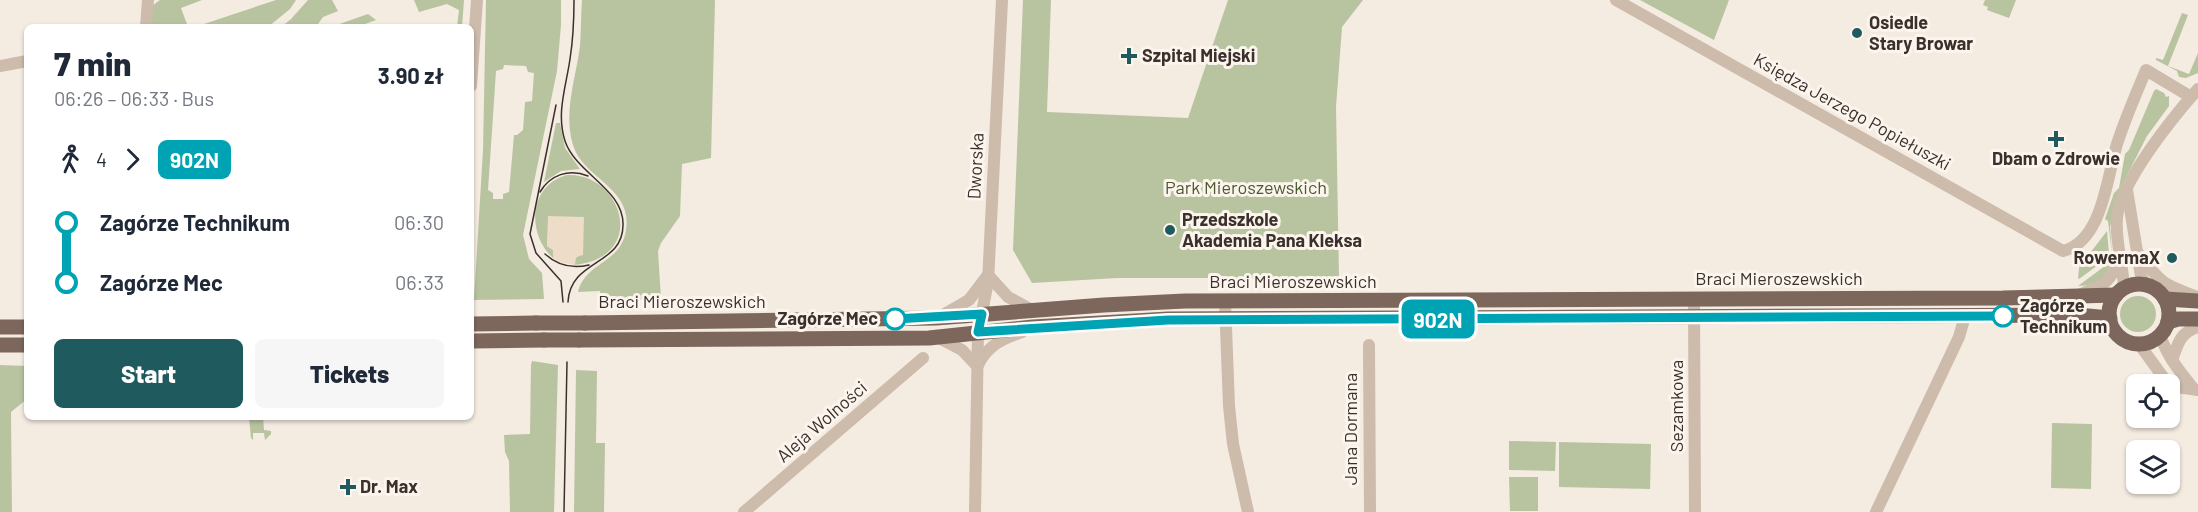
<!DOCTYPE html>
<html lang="en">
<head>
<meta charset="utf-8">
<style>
	:root { --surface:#fff; --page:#f6f6f7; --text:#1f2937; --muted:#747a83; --accent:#1f5a5e }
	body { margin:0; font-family:Barlow,sans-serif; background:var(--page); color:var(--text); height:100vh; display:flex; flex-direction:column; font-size:22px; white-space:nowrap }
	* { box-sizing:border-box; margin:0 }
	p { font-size:20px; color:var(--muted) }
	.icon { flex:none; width:33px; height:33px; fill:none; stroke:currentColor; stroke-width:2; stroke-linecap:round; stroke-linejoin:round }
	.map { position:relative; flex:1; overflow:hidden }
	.drawer { position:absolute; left:24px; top:24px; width:450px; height:396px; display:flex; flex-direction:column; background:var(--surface); border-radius:9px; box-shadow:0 2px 4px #0004 }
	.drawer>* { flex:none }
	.badge { padding:0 12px; border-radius:9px; font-size:21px; line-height:39px }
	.fabs { position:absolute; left:2126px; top:374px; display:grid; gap:12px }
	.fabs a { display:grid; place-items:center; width:54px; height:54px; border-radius:9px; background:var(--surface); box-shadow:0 2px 4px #0004; font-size:30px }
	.map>.badge { position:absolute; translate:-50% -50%; box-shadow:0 0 0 3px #fff }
	.legs { display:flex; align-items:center; gap:9px; height:66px; padding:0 30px; font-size:20px }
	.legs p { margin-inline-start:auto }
	.summary { display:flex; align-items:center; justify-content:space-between; height:102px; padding:0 30px }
	h1 { font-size:33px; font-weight:800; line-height:45px }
	.primary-button { display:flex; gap:12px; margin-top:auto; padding:12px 30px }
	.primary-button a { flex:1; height:69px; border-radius:9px; background:var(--accent); color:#fff; font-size:24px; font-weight:800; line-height:69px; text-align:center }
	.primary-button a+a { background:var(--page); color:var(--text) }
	ul { padding:0 30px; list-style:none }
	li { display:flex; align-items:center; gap:21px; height:60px; font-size:22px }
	li i { display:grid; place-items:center; width:9px; height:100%; margin:0 8px; background:currentColor }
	li i::after { content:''; width:15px; height:15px; margin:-8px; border:4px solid; border-radius:50%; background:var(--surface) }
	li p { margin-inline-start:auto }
	li:first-child i { background:linear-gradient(#0000 50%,currentColor 0) }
	li:last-child i { background:linear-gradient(currentColor 50%,#0000 0) }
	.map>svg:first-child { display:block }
</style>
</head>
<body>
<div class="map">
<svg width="2198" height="512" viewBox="0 0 2198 512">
	<rect width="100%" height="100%" fill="#f4ebe1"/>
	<!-- green -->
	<g fill="#b8c4a0" fill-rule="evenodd">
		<path d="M 160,0 L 202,0 L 181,8 L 188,27 L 152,27 L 152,6 Z"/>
		<path d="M 276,0 L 296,0 L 290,9 L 268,27 L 195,27 Z"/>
		<path d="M 308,0 L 332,0 L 338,11 L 323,17 L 316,27 L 281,27 L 291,19 Z"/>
		<path d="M 414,0 L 464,0 L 462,27 L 457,27 L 459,10 L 447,4 L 419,12 Z"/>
		<path d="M 486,0 L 561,0 L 561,25 L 557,71 L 523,235 L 529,259 L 542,273 L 544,299 L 474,300 L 483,150 ZM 504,65 L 526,66 L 528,72 L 534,73 L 532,101 L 525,102 L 523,130 L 517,135 L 514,135 L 509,192 L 503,194 L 503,199 L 493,199 L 493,193 L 488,190 L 496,71 L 503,69 Z"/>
		<path d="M 582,0 L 715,0 L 711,158 L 682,164 L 680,216 L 661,243 L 658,251 L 661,299 L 601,300 L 600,291 L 578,292 C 586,261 621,264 626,230 C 633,187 583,179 573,145 C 563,112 576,78 580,46 C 581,31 581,15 582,0 Z"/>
		<path d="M 1023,0 L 1051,0 L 1047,112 L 1188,118 L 1228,0 L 1363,0 L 1342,27 L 1336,107 L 1339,278 L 1117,278 L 1032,283 L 1013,250 Z"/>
		<path d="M 1640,0 L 1729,0 L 1714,40 Z"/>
		<path d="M 1985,0 L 2016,0 L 2009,18 L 1987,10 L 1988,7 L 1983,5 Z"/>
		<path d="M 2182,13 L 2188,15 L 2168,66 L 2189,74 L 2198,53 L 2198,73 L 2186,78 L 2179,77 L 2177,71 L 2156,60 L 2156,58 L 2163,60 Z"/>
		<path d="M 368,14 L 376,20 L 357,27 L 331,27 Z"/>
		<path d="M 2156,89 L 2164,93 L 2166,97 L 2169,96 L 2169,106 L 2147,136 L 2121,187 L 2110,227 L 2112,254 L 2108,221 L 2105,219 L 2114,193 L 2119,188 L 2125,154 L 2129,150 L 2154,91 Z"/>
		<path d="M 556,123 L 560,123 L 565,148 L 580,169 L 561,171 L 544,182 Z"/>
		<path d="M 567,175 C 621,172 650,256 575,265 L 575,259 L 579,255 L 549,216 L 547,246 L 553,250 L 553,258 C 526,233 529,185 567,175 Z"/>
		<path d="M 2107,231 L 2109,254 L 2087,257 Z"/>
		<path d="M 2109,257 L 2079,279 L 2078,278 L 2080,260 Z"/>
		<path d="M 2113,260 C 2104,279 2100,285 2078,286 Z"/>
		<circle cx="2138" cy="314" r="18"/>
		<path d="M 532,361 L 558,365 L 554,512 L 510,512 L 509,461 L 505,452 L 504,435 L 530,434 L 531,365 Z"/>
		<path d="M 0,365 L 27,366 L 27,399 L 11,412 L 12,512 L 0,512 Z"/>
		<path d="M 576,370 L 597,371 L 596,443 L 605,443 L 604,512 L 574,512 Z"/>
		<path d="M 249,417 L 263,417 L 264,430 L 271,431 L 271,434 L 265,440 L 264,433 L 253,433 L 253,440 L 251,438 Z"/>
		<path d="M 2052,423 L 2092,424 L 2091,489 L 2051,488 Z"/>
		<path d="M 1509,441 L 1556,442 L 1555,471 L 1509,470 Z"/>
		<path d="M 1559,442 L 1651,444 L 1650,489 L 1559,487 Z"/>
		<path d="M 1509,477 L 1538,477 L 1538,511 L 1510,511 Z"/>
	</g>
	<!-- plaza -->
	<path fill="#ecdcc8" d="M 548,216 L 584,217 L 583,255 L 576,257 L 575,265 L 560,262 L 553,258 L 553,250 L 547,246 Z"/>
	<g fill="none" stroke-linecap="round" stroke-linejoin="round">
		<!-- minor -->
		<g stroke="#cdbbac" stroke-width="12">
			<path d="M 1616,0 L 2063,251 C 2103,241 2107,176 2117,144 C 2125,119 2136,94 2146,70 L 2191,97"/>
			<path d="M 146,27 L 148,0"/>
			<path d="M 0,66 L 27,61"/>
			<path d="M 471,86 L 477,0"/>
			<path d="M 2127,190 L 2141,276 L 2146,285"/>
			<path d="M 2138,253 C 2160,283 2164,285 2198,297"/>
			<path d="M 988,275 L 1008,297 L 1032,310"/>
			<path d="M 2124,288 C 2123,265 2115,241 2117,218 C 2120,182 2174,116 2198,89"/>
			<path d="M 2081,294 C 2105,285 2111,282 2120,257"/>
			<path d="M 1694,300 L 1695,512"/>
			<path d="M 1225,301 L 1229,406 L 1233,444 L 1248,512"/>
			<path d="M 943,315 L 969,300 L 988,275"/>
			<path d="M 2160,335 C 2167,356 2180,372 2193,388"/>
			<path d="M 937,337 L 962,350 L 977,366"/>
			<path d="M 2139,344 L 2166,381 L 2177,387 L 2198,390"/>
			<path d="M 1369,345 L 1370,512"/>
			<path d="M 2172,360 C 2178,344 2180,332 2198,327"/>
			<path d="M 978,365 C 988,345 1002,339 1022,332"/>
			<path d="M 744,512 L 923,358"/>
			<path d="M 975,512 L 978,332 L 988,282 L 1002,0"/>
			<path d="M 1876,512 L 1959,337 L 1965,316"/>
		</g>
		<!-- major -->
		<g stroke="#7d675c" stroke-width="15">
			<circle cx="2139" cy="314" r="30"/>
			<path d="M 2165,299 L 2198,301"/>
			<path d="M 2168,322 L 2178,319 L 2198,319"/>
			<path d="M 585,323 L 936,318 L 1104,305 L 1185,301 L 2003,298 L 2116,295"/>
			<path d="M 471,324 L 536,323"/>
			<path d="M 0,327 L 27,327"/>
			<path d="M 579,340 L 929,338 L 1033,327 L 1168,319 L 2077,315 L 2110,318"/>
			<path d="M 471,341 L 544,340"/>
			<path d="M 0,345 L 27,345"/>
		</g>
		<!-- tram -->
		<g stroke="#3b302b" stroke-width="1.5">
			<path d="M 556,105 L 530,234 L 536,253 L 561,281 L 563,302"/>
			<path d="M 540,192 C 550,175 569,168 588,176"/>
			<path d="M 545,254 C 558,266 572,269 589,265"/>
			<path d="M 568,302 C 570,259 623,266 623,225 C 624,189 576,174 565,141 C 556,113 566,87 570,59 C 573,40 574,20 574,0"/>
			<path d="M 564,512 L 567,362"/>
		</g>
		<!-- major-bridge -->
		<g stroke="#7d675c" stroke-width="15">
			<path d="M 536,323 L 585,323"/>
			<path d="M 544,340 L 579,340"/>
		</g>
	</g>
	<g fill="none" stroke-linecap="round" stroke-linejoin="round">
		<!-- line-1 casing -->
		<g stroke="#fff" stroke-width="14">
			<path id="line-1" d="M 895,319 L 982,314 L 978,332 L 1168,320 L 2003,316"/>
		</g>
		<!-- line-1 -->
		<use href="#line-1" stroke="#00a3b4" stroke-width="9"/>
	</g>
	<!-- markers -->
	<g fill="#1f5a5e" stroke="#fbf5ee" stroke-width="2">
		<circle cx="1857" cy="33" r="6"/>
		<path d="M1126 47h6v6h6v6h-6v6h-6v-6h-6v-6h6z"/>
		<path d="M2053 130h6v6h6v6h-6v6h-6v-6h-6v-6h6z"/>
		<circle cx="1170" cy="230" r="6"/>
		<circle cx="2172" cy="258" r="6"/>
		<path d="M345 478h6v6h6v6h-6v6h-6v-6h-6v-6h6z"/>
	</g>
	<g fill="#fff" stroke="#00a3b4" stroke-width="3">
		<circle cx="2003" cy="316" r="10"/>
		<circle cx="895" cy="319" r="10"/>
	</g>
	<g text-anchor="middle" stroke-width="6" stroke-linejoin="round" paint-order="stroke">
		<!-- poi labels -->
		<g font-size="18" font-weight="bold" fill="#3b302b" stroke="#fbf5ee" text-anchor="start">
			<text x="1869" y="29">Osiedle<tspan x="1869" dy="21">Stary Browar</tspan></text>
			<text x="1142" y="62">Szpital Miejski</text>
			<text x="2056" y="165" text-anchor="middle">Dbam o Zdrowie</text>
			<text x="1182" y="226">Przedszkole<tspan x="1182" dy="21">Akademia Pana Kleksa</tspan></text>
			<text x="2160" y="264" text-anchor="end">RowermaX</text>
			<text x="360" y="493">Dr. Max</text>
		</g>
		<!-- street labels -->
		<g font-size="18" fill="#3b302b" stroke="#fbf5ee">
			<text transform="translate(1852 112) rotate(29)" y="6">Księdza Jerzego Popiełuszki</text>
			<text transform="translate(976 166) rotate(-87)" y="6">Dworska</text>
			<text x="1779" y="285">Braci Mieroszewskich</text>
			<text x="1293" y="288">Braci Mieroszewskich</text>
			<text x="682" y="308">Braci Mieroszewskich</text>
			<text transform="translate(1677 406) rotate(-90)" y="6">Sezamkowa</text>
			<text transform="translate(822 422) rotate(-41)" y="6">Aleja Wolności</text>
			<text transform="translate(1351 429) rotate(-90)" y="6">Jana Dormana</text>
		</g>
		<!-- park labels -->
		<g font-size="18" fill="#4a5a2e" stroke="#fbf5ee">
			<text x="1246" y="194">Park Mieroszewskich</text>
		</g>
		<!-- stop labels -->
		<g font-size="18" font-weight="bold" fill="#3b302b" stroke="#fbf5ee" text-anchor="start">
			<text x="2020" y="312">Zagórze<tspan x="2020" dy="21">Technikum</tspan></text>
			<text x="878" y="325" text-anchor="end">Zagórze Mec</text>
		</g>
	</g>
</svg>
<div class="fabs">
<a><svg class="icon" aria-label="locate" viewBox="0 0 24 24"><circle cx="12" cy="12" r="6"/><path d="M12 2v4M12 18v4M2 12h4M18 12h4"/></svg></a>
<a><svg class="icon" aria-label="layers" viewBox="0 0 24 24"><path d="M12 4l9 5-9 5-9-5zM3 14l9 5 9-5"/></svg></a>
</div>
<b class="badge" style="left:1438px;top:319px;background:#00a3b4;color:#fff">902N</b>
<section class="drawer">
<div class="summary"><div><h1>7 min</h1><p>06:26 – 06:33 · Bus</p></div><b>3.90 zł</b></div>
<div class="legs"><svg class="icon" aria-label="walk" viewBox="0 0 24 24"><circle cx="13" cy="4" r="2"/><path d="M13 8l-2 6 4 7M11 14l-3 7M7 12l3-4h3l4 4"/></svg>4<svg class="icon" aria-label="forward" viewBox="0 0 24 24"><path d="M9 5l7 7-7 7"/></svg><b class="badge" style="background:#00a3b4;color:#fff">902N</b></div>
<ul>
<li><i style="color:#00a3b4"></i><b>Zagórze Technikum</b><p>06:30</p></li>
<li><i style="color:#00a3b4"></i><b>Zagórze Mec</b><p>06:33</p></li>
</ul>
<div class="primary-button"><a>Start</a><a>Tickets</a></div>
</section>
</div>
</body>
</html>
